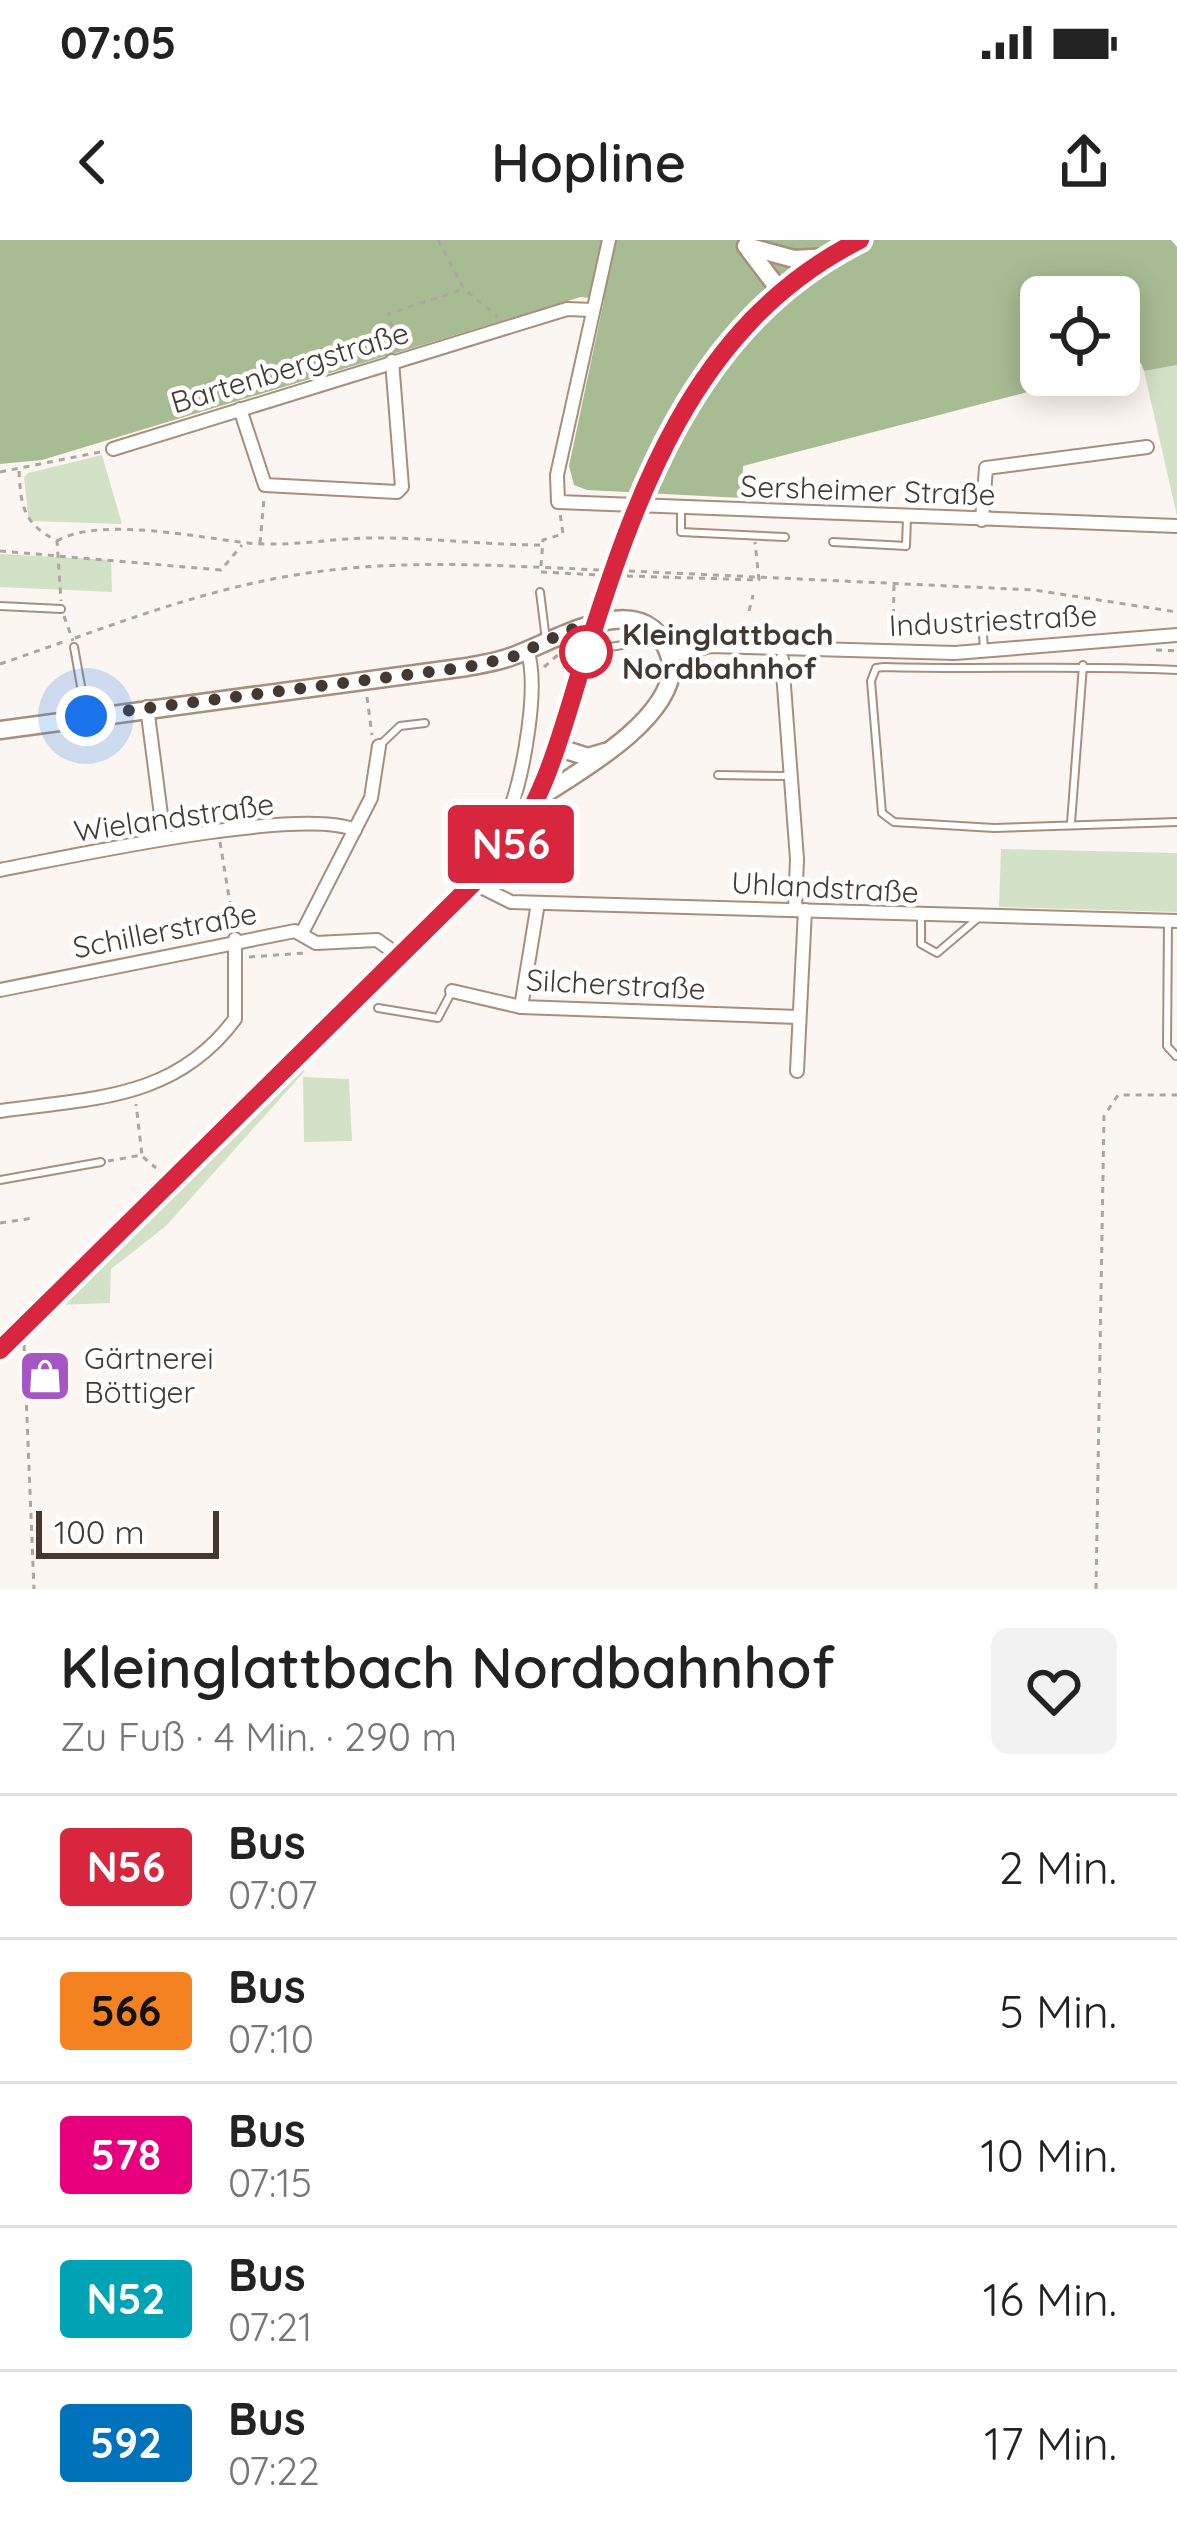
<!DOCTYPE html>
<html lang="de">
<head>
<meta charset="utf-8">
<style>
	:root { --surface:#fff; --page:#f2f2f2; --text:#222; --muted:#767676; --line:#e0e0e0 }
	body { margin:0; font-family:Quicksand,sans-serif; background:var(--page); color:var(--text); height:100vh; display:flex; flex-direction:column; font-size:45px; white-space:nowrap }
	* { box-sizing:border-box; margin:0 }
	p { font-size:39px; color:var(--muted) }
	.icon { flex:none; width:66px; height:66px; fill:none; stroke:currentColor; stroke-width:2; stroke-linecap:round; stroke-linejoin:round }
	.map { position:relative; height:1349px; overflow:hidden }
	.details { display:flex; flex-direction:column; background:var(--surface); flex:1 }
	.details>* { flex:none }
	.badge { padding:0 24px; border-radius:9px; font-size:42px; line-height:78px }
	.controls { position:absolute; left:1020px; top:36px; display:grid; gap:24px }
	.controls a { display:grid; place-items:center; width:120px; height:120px; border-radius:18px; background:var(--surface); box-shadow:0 6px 30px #0003; font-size:60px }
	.scale { position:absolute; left:36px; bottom:30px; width:183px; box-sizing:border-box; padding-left:12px; border:6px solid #443931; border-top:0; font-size:33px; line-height:42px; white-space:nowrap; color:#443931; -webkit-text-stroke:9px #fff; paint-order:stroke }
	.you { position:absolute; width:60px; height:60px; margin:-30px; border:9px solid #fff; border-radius:50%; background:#1a73e8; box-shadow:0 0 0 18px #1a73e833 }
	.map>.badge { position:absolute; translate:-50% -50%; box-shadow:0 0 0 6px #fff }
	.round { display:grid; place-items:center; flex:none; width:126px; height:126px; border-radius:18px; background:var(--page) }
	.headline { display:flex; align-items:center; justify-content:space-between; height:204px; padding:0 60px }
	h1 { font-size:57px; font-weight:600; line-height:90px }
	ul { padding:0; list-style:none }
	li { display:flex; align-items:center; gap:36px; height:144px; padding:0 60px; border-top:3px solid var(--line) }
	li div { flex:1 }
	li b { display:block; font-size:45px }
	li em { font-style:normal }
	li .badge { min-width:132px; font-weight:700; text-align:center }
	.status { display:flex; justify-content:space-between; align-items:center; height:84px; padding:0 60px; background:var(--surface); direction:ltr }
	.status svg { height:33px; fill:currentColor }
	header { display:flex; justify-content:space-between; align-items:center; height:156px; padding:0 60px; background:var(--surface); font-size:54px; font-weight:600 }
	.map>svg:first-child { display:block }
</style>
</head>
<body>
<div class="status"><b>07:05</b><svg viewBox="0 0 49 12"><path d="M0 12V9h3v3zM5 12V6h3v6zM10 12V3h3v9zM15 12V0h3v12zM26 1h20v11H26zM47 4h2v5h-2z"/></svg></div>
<header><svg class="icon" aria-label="back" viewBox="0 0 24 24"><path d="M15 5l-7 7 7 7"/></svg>Hopline<svg class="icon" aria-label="share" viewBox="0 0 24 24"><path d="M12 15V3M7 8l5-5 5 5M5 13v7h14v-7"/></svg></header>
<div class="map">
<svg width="1177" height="1349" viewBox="0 0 1177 1349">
	<rect width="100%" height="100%" fill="#fcf6f2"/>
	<!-- green -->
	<g fill="#d3e1c6">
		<path d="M 1177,125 L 1177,276 L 1144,131 Z"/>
		<path d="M 102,215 L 122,284 L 29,281 L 24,237 L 28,233 Z"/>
		<path d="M 0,314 L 111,320 L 112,352 L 0,347 Z"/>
		<path d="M 1001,609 L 1177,613 L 1177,672 L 999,667 Z"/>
		<path d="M 298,826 L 304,832 L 166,986 L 111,1029 L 110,1063 L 57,1065 Z"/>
		<path d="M 303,837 L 349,839 L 352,901 L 304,902 Z"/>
	</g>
	<!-- forest -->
	<path fill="#a8bc94" d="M 0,0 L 1171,0 L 1177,7 L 1177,125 L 1144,131 L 1141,123 L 1119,128 L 1119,57 L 1041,57 L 1041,135 L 1093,135 L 743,226 L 742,258 L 587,250 L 574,245 L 569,226 L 604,60 L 581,57 L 42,220 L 0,224 Z"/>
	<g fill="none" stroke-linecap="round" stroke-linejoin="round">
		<!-- lane casing -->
		<g stroke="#a88e7b" stroke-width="10">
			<g id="lane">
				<path d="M 681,267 L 681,292 L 785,297"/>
				<path d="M 833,302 L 906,306 L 907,277"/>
				<path d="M 540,352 L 546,400"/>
				<path d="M 0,366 L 61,369"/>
				<path d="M 982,379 L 984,410"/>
				<path d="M 573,392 C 593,411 628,414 643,387"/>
				<path d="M 74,407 L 86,474"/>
				<path d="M 1177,430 C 1079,425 982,430 884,427 L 876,428 L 871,441 L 882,573 L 894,582 L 994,588 L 1177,582"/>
				<path d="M 379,506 L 400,486 L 425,483"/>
				<path d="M 718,535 L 788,536"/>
				<path d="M 1071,583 L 1083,425"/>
				<path d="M 921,677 L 921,704 L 937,713 L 977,679"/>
				<path d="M 1168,681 L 1167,806 L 1176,816"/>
				<path d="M 378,768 L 438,778 L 452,751"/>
				<path d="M 0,940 L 101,922"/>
			</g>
		</g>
		<!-- street casing -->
		<g stroke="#a88e7b" stroke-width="16">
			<g id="street">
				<path d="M 609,0 L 557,235 L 558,262 L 1177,286"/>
				<path d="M 240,169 L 265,245 L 397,252 L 402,247 L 392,121"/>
				<path d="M 113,209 L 567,69 L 593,70"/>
				<path d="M 982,280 L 986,228 L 1147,207"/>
				<path d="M 670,416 L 711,406 L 955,413 L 1177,395"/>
				<path d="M 782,419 L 797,619 L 795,669"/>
				<path d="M 147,467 L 164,598"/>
				<path d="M 510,570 C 523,534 540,446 527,410"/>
				<path d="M 0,630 C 68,617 301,566 355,590"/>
				<path d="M 475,644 L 511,662 L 1177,681"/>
				<path d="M 303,691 L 371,558 L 379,506"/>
				<path d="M 0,750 L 295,691 L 316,703 L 377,700 L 401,717"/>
				<path d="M 452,751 L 521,767 L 799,777"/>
				<path d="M 521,767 L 538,663"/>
				<path d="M 797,831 L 805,670"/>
				<path d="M 0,871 C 92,858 175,860 235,779 L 235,699"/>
			</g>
		</g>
		<!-- secondary casing -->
		<g stroke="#a88e7b" stroke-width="21">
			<g id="secondary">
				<path d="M 746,6 L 794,19 L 827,17"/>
				<path d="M 749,10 L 781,52"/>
				<path d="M 642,254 C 689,145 752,55 860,0"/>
				<path d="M 0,490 L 467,427 C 482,424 498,422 513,416 C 560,399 655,337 672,427 C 669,481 582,530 540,557"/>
				<path d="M 556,507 L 588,517 L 605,512"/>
				<path d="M 0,1110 L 504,613 L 540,557 L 582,427"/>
			</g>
		</g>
		<!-- path -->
		<g stroke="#ada59f" stroke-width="3" stroke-dasharray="6 6" stroke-linecap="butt">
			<path d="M 438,0 L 464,49 L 498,77"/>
			<path d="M 399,111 L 388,74 L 464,49"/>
			<path d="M 19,231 C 21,267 23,283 57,301 L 61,361"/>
			<path d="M 0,232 L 100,212"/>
			<path d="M 57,301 C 99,276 201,298 248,303 C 288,307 327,299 367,298 C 425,297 483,305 542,305"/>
			<path d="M 260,303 L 264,259"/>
			<path d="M 0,311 L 221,330 L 242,305"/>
			<path d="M 541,326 L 543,300 L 563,294 L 560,273"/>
			<path d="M 629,331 L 1034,350 L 1177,372"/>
			<path d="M 541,332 L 599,335"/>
			<path d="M 627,336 L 759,340 L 755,302"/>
			<path d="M 749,371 L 753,355"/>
			<path d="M 64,376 L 73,401"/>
			<path d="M 75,398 C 153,370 232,343 315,332 C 410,319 506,326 601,330"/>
			<path d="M 893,399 L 894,343"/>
			<path d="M 1156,410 L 1177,411"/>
			<path d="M 0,424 L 66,401"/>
			<path d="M 544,427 L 560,413"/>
			<path d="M 712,436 L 731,437"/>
			<path d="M 367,457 L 372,495"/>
			<path d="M 220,602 L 234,688"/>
			<path d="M 249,717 L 305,713"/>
			<path d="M 143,917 L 156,928"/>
			<path d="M 108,921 L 142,915 L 136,864"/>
			<path d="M 0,983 L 33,978"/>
			<path d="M 24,1105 L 34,1349"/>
			<path d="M 1096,1349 L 1104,876 L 1118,855 L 1177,855"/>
		</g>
		<!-- lane -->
		<use href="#lane" stroke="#fff" stroke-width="6"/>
		<!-- street -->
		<use href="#street" stroke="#fff" stroke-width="12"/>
		<!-- secondary -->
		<use href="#secondary" stroke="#fff" stroke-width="16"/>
		<!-- secondary-bridge casing -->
		<g stroke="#a88e7b" stroke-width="21" stroke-linecap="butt">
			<path id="secondary-bridge" d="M 582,427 L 642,254"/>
		</g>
		<!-- secondary-bridge -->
		<use href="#secondary-bridge" stroke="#fff" stroke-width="16"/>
	</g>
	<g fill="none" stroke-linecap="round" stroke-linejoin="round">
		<!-- line casing -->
		<g stroke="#fff" stroke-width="27">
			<path id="line" d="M 0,1110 L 504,613 C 545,559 561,494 581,429 C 634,260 691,85 860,0"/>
		</g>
		<!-- line -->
		<use href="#line" stroke="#d7263d" stroke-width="18"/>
		<!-- walk -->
		<path stroke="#443931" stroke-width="12" stroke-dasharray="0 21.6" d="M 86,476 L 467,427 L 515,416 L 572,389 L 586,412"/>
	</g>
	<!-- icons -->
	<defs>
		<g id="shop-square" transform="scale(2.7)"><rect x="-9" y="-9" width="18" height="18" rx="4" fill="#a655c5" stroke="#fff"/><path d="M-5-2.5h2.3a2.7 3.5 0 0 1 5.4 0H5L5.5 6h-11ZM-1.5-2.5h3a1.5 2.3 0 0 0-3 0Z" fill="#fff"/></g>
	</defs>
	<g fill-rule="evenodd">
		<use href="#shop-square" x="45" y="1136"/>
	</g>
	<!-- markers -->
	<circle fill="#fff" stroke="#d7263d" stroke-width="6" cx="586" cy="412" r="24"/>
	<g text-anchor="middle" stroke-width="9" stroke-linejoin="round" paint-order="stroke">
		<!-- street labels -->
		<g font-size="30" fill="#443931" stroke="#fff">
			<text transform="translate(290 128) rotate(-17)" y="10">Bartenbergstraße</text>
			<text transform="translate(868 251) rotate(2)" y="10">Sersheimer Straße</text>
			<text transform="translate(993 381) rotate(-3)" y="10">Industriestraße</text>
			<text transform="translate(174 578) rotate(-8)" y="10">Wielandstraße</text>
			<text transform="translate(825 648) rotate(3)" y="10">Uhlandstraße</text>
			<text transform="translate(165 691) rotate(-11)" y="10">Schillerstraße</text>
			<text transform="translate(616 745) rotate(3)" y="10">Silcherstraße</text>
		</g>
		<!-- stop labels -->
		<g font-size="30" font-weight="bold" fill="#443931" stroke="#fff" text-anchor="start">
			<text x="622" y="405">Kleinglattbach<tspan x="622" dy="34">Nordbahnhof</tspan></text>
		</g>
		<!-- poi labels -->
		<g font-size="30" fill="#443931" stroke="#fff" text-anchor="start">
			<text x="84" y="1129">Gärtnerei<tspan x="84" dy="34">Böttiger</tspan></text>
		</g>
	</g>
</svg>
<div class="controls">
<a><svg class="icon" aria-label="locate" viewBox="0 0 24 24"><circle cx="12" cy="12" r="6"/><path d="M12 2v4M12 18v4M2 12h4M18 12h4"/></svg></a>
</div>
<div class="scale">100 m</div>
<div class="you" style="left:86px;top:476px"></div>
<b class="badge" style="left:511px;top:604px;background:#d7263d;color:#fff">N56</b>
</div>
<section class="details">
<div class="headline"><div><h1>Kleinglattbach Nordbahnhof</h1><p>Zu Fuß · 4 Min. · 290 m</p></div><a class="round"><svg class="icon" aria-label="heart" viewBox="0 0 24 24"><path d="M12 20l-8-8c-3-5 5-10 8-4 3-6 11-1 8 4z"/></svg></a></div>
<ul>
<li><span class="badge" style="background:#d7263d;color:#fff">N56</span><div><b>Bus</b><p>07:07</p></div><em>2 Min.</em></li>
<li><span class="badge" style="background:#f58220;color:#111">566</span><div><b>Bus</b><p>07:10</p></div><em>5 Min.</em></li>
<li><span class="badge" style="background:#e6007e;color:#fff">578</span><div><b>Bus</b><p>07:15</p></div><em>10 Min.</em></li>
<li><span class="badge" style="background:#00a3b4;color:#fff">N52</span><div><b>Bus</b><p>07:21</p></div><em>16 Min.</em></li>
<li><span class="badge" style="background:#0072bc;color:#fff">592</span><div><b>Bus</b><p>07:22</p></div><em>17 Min.</em></li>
</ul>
</section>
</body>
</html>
